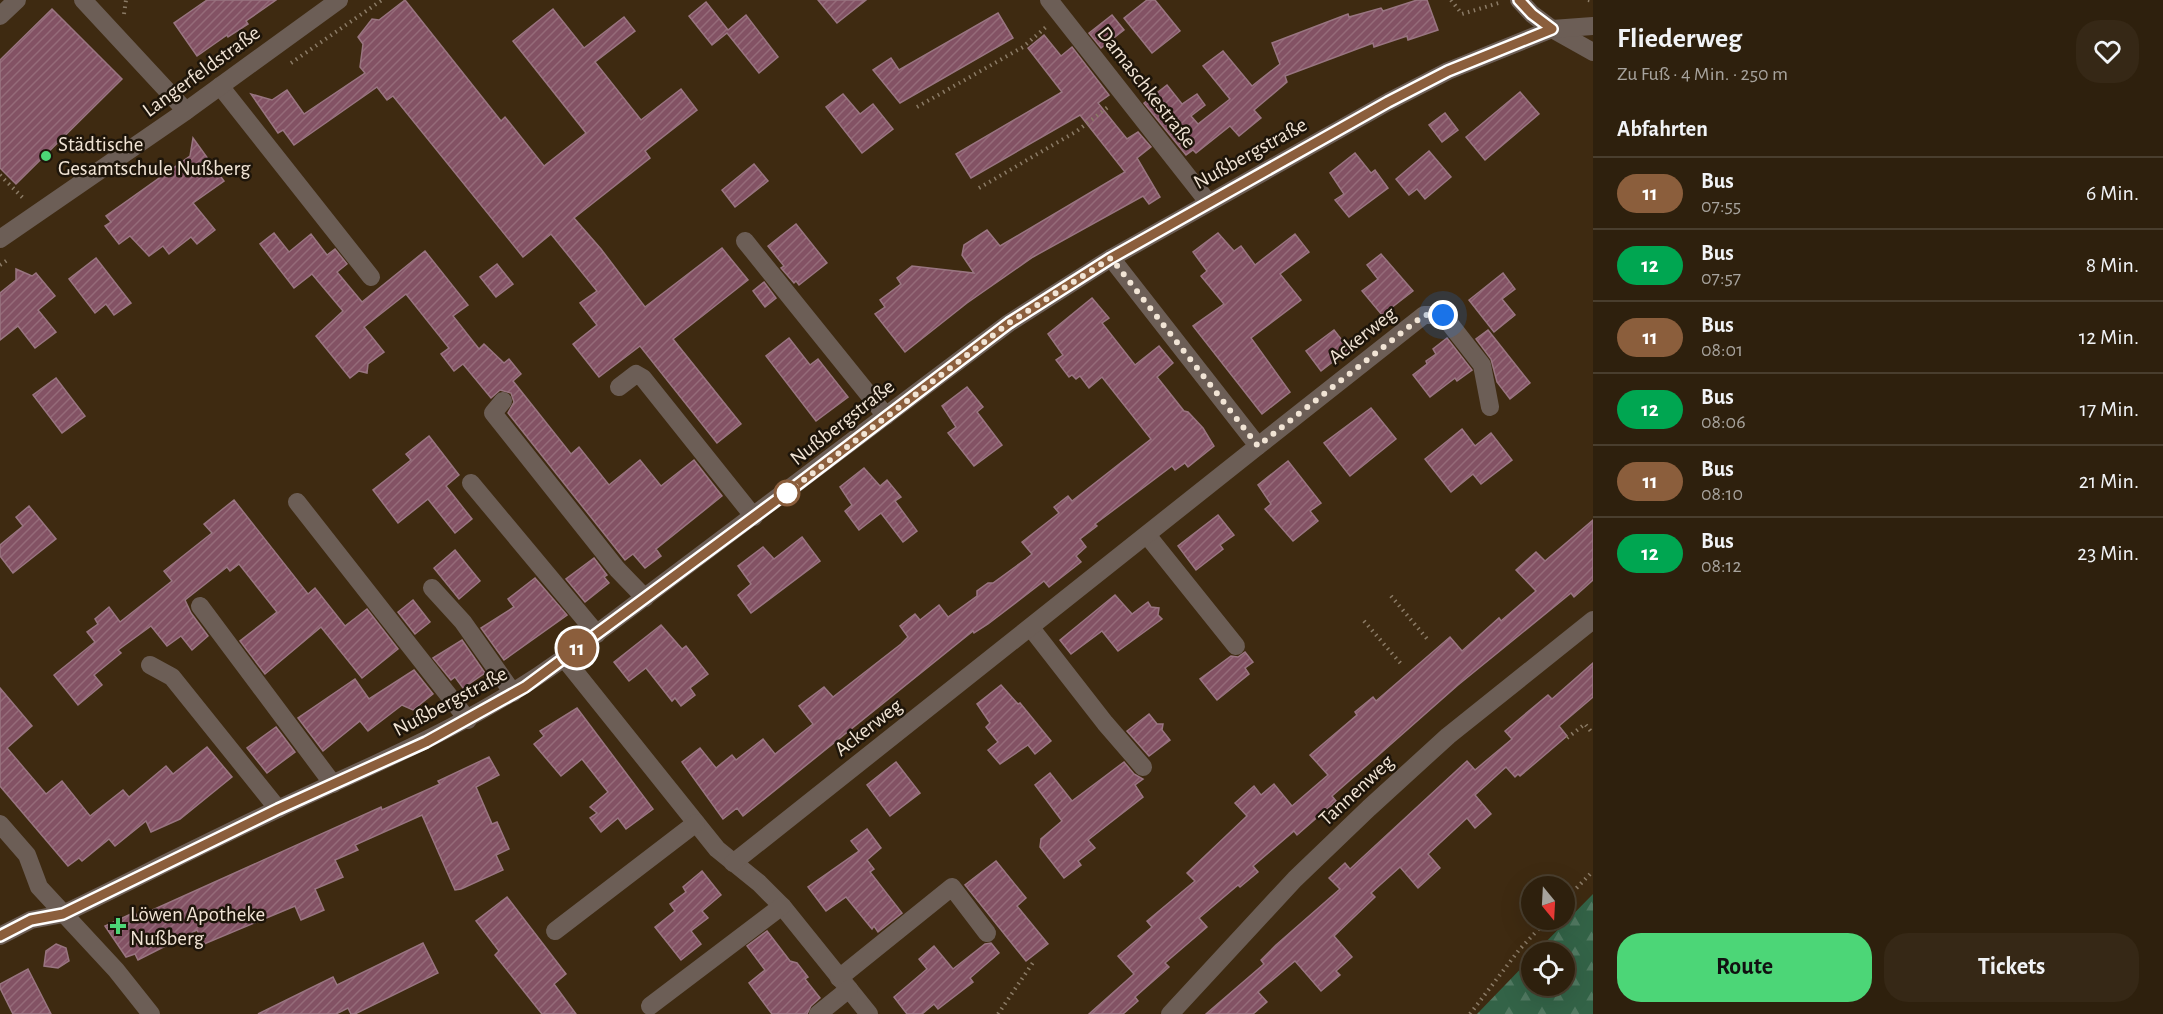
<!DOCTYPE html>
<html lang="de">
<head>
<meta charset="utf-8">
<style>
	:root { --surface:#2e200d; --page:#362816; --text:#f1f3f6; --muted:#a7a39d; --line:#493e2e; --accent:#4cd677 }
	body { margin:0; font-family:"Alegreya Sans",sans-serif; background:var(--page); color:var(--text); height:100vh; display:flex; flex-direction:column; font-size:22px; white-space:nowrap }
	* { box-sizing:border-box; margin:0 }
	p { font-size:20px; color:var(--muted) }
	.icon { flex:none; width:33px; height:33px; fill:none; stroke:currentColor; stroke-width:2; stroke-linecap:round; stroke-linejoin:round }
	.map { position:relative; flex:1; overflow:hidden }
	.sheet { display:flex; flex-direction:column; background:var(--surface); width:570px }
	.sheet>* { flex:none }
	.badge { padding:0 12px; border-radius:20px; font-size:21px; line-height:39px }
	.needle { width:39px; rotate:162deg }
	.tools { position:absolute; left:1521px; top:876px; display:grid; gap:12px }
	.tools a { display:grid; place-items:center; width:54px; height:54px; border-radius:50%; background:var(--surface); box-shadow:0 6px 24px #0002,0 0 0 2px var(--line); font-size:30px }
	.you { position:absolute; width:30px; height:30px; margin:-15px; border:4px solid #fff; border-radius:50%; background:#1a73e8; box-shadow:0 0 0 9px #1a73e833 }
	.map>.badge { position:absolute; translate:-50% -50%; box-shadow:0 0 0 3px #fff }
	h2 { padding:0 24px; font-size:22px; line-height:54px }
	.round { display:grid; place-items:center; flex:none; width:63px; height:63px; border-radius:24px; background:var(--page) }
	.head { display:flex; align-items:center; justify-content:space-between; height:102px; padding:0 24px }
	h1 { font-size:28px; font-weight:600; line-height:45px }
	.cta { display:flex; gap:12px; margin-top:auto; padding:12px 24px }
	.cta a { flex:1; height:69px; border-radius:24px; background:var(--accent); color:#111; font-size:24px; font-weight:600; line-height:69px; text-align:center }
	.cta a+a { background:var(--page); color:var(--text) }
	ul { padding:0; list-style:none }
	li { display:flex; align-items:center; gap:18px; height:72px; padding:0 24px; border-top:2px solid var(--line) }
	li div { flex:1 }
	li b { display:block; font-size:22px }
	li em { font-style:normal }
	li .badge { min-width:66px; font-weight:700; text-align:center }
	main { display:flex; flex:1; min-height:0 }
	.map>svg:first-child { display:block }
</style>
</head>
<body>
<main>
<div class="map">
<svg width="1593" height="1014" viewBox="0 0 1593 1014">
	<defs>
		<pattern id="forest-firs" width="22" height="20" patternUnits="userSpaceOnUse" patternTransform="scale(1.5)"><rect width="22" height="20" fill="#336347"/><path d="M5 1l3.5 6h-7zM16 11l3.5 6h-7z" fill="#517961"/></pattern>
		<pattern id="building-hatch" width="6" height="6" patternUnits="userSpaceOnUse" patternTransform="scale(1.5)"><rect width="6" height="6" fill="#835264"/><path d="M-1 1l2-2M0 6l6-6M5 7l2-2" fill="none" stroke="#956b79"/></pattern>
	</defs>
	<rect width="100%" height="100%" fill="#3e2a11"/>
	<!-- forest -->
	<path fill="url(#forest-firs)" d="M 1593,894 L 1593,1014 L 1477,1014 L 1531,958 L 1532,986 L 1564,986 L 1564,952 L 1536,952 Z"/>
	<!-- building -->
	<g fill="url(#building-hatch)" stroke="#997581" stroke-width="1.5">
		<path d="M 207,0 L 276,0 L 246,21 L 248,24 L 228,37 L 227,35 L 197,56 L 174,23 Z"/>
		<path d="M 405,0 L 501,121 L 505,117 L 544,166 L 586,133 L 513,41 L 553,9 L 584,48 L 624,17 L 635,31 L 595,62 L 641,120 L 681,89 L 697,110 L 645,151 L 650,158 L 574,218 L 601,249 L 645,307 L 722,248 L 748,280 L 673,339 L 741,424 L 717,443 L 640,346 L 599,377 L 573,344 L 597,325 L 580,303 L 597,291 L 551,234 L 523,257 L 393,96 L 387,100 L 377,87 L 294,145 L 283,130 L 278,133 L 251,94 L 272,100 L 287,90 L 304,114 L 365,73 L 360,67 L 363,44 L 358,37 L 372,19 L 379,20 Z"/>
		<path d="M 818,0 L 866,0 L 837,23 Z"/>
		<path d="M 1147,0 L 1155,0 L 1180,31 L 1152,53 L 1124,18 Z"/>
		<path d="M 1417,0 L 1427,0 L 1438,30 L 1408,40 L 1407,36 L 1374,47 L 1373,43 L 1285,76 L 1287,82 L 1254,110 L 1261,118 L 1239,136 L 1230,126 L 1196,153 L 1193,150 L 1186,155 L 1144,103 L 1167,85 L 1182,104 L 1197,94 L 1205,105 L 1191,116 L 1198,124 L 1230,99 L 1203,66 L 1223,51 L 1252,86 L 1280,64 L 1272,43 L 1348,14 L 1349,17 L 1381,8 L 1383,11 Z"/>
		<path d="M 706,2 L 728,30 L 746,15 L 778,57 L 759,73 L 727,33 L 712,45 L 689,16 Z"/>
		<path d="M 52,9 L 122,79 L 16,184 L 0,168 L 0,60 Z"/>
		<path d="M 998,13 L 1013,38 L 900,103 L 873,70 L 891,58 L 899,70 Z"/>
		<path d="M 1112,15 L 1124,30 L 1101,48 L 1089,33 Z"/>
		<path d="M 1044,35 L 1061,56 L 1072,47 L 1109,95 L 1098,103 L 1114,123 L 1127,139 L 1138,132 L 1151,147 L 1137,158 L 1160,197 L 1149,204 L 1143,196 L 1033,257 L 967,303 L 905,352 L 875,314 L 885,307 L 880,300 L 901,284 L 897,278 L 912,266 L 974,273 L 962,255 L 964,245 L 987,230 L 1000,246 L 1125,172 L 1080,115 L 971,178 L 956,154 L 1062,92 L 1028,48 Z"/>
		<path d="M 1520,92 L 1539,114 L 1485,160 L 1466,137 Z"/>
		<path d="M 843,94 L 860,114 L 873,104 L 893,129 L 862,153 L 826,107 Z"/>
		<path d="M 1445,113 L 1458,130 L 1442,142 L 1429,125 Z"/>
		<path d="M 193,138 L 224,181 L 193,203 L 215,230 L 197,244 L 191,237 L 169,254 L 163,246 L 149,256 L 130,236 L 119,244 L 105,226 L 111,222 L 106,216 L 190,156 Z"/>
		<path d="M 1429,151 L 1451,177 L 1425,199 L 1417,189 L 1409,195 L 1396,179 Z"/>
		<path d="M 1355,153 L 1371,173 L 1375,170 L 1388,188 L 1349,217 L 1335,200 L 1344,194 L 1330,173 Z"/>
		<path d="M 754,164 L 768,181 L 735,207 L 722,190 Z"/>
		<path d="M 796,224 L 827,263 L 799,285 L 796,281 L 794,283 L 781,268 L 784,266 L 768,246 Z"/>
		<path d="M 274,233 L 289,252 L 311,234 L 327,255 L 335,249 L 347,264 L 337,272 L 362,302 L 425,251 L 468,305 L 453,316 L 479,349 L 484,344 L 504,363 L 509,359 L 521,374 L 513,381 L 571,454 L 579,447 L 609,485 L 640,460 L 661,486 L 694,460 L 722,496 L 656,549 L 661,556 L 645,568 L 633,554 L 625,560 L 508,413 L 514,402 L 511,393 L 500,390 L 491,398 L 463,364 L 454,371 L 441,354 L 449,348 L 406,294 L 364,327 L 384,352 L 368,364 L 367,373 L 359,371 L 350,378 L 316,336 L 343,311 L 312,274 L 294,288 L 260,244 Z"/>
		<path d="M 1218,233 L 1234,251 L 1241,246 L 1255,265 L 1295,234 L 1309,252 L 1280,274 L 1301,300 L 1251,338 L 1290,392 L 1262,414 L 1193,326 L 1224,304 L 1201,276 L 1207,271 L 1193,252 Z"/>
		<path d="M 1381,254 L 1413,291 L 1382,315 L 1362,291 L 1378,279 L 1367,265 Z"/>
		<path d="M 96,258 L 131,303 L 114,315 L 106,304 L 95,313 L 69,279 Z"/>
		<path d="M 497,264 L 513,284 L 496,297 L 480,277 Z"/>
		<path d="M 16,269 L 32,276 L 36,273 L 55,296 L 38,310 L 56,332 L 35,348 L 18,326 L 0,340 L 0,293 L 16,280 Z"/>
		<path d="M 1503,273 L 1515,289 L 1502,299 L 1515,315 L 1494,332 L 1469,300 Z"/>
		<path d="M 764,282 L 776,298 L 765,307 L 753,291 Z"/>
		<path d="M 1092,298 L 1109,318 L 1102,323 L 1135,365 L 1159,346 L 1173,363 L 1157,377 L 1184,411 L 1188,412 L 1203,428 L 1214,446 L 1188,467 L 1185,463 L 1175,470 L 1172,466 L 1095,524 L 1097,526 L 1080,539 L 1086,547 L 1076,556 L 1081,562 L 1049,587 L 1044,581 L 988,624 L 974,633 L 973,631 L 743,816 L 737,808 L 723,819 L 682,762 L 700,748 L 716,768 L 732,755 L 736,760 L 763,739 L 775,754 L 813,724 L 799,706 L 824,687 L 833,697 L 901,644 L 908,637 L 900,626 L 915,614 L 920,620 L 939,605 L 948,617 L 977,596 L 977,591 L 988,583 L 993,583 L 1026,559 L 1032,554 L 1022,542 L 1059,513 L 1054,507 L 1068,496 L 1072,501 L 1151,439 L 1102,377 L 1089,388 L 1080,376 L 1076,379 L 1072,375 L 1069,377 L 1056,360 L 1063,355 L 1048,334 Z"/>
		<path d="M 1334,330 L 1349,349 L 1321,371 L 1306,351 Z"/>
		<path d="M 1488,330 L 1530,383 L 1510,399 L 1497,382 L 1491,359 L 1476,339 Z"/>
		<path d="M 789,338 L 810,365 L 818,359 L 848,397 L 816,421 L 766,356 Z"/>
		<path d="M 1447,338 L 1472,370 L 1457,381 L 1455,378 L 1430,397 L 1413,375 L 1427,364 L 1426,361 L 1436,354 L 1433,349 Z"/>
		<path d="M 56,378 L 85,416 L 62,433 L 33,395 Z"/>
		<path d="M 967,387 L 983,407 L 977,412 L 1002,445 L 974,466 L 948,433 L 956,427 L 942,406 Z"/>
		<path d="M 1371,408 L 1396,439 L 1350,476 L 1324,443 Z"/>
		<path d="M 1462,429 L 1475,446 L 1491,433 L 1512,460 L 1481,484 L 1473,474 L 1451,492 L 1425,459 Z"/>
		<path d="M 429,436 L 459,475 L 446,486 L 472,519 L 455,533 L 428,499 L 398,523 L 373,490 L 411,460 L 406,454 Z"/>
		<path d="M 1288,461 L 1321,503 L 1310,511 L 1318,521 L 1293,541 L 1265,509 L 1271,504 L 1258,485 Z"/>
		<path d="M 864,468 L 880,486 L 887,480 L 901,497 L 895,501 L 917,531 L 903,542 L 881,513 L 859,530 L 845,511 L 852,505 L 840,487 Z"/>
		<path d="M 234,500 L 308,594 L 315,588 L 345,626 L 367,609 L 398,649 L 362,678 L 321,627 L 265,674 L 240,641 L 277,612 L 239,564 L 230,571 L 227,567 L 185,600 L 191,613 L 208,636 L 192,650 L 181,636 L 167,646 L 151,626 L 118,650 L 121,653 L 94,675 L 102,685 L 78,705 L 54,675 L 95,642 L 87,632 L 98,624 L 95,619 L 109,607 L 120,622 L 172,581 L 164,571 L 212,533 L 204,524 Z"/>
		<path d="M 29,506 L 56,539 L 13,573 L 0,556 L 0,545 L 23,526 L 16,517 Z"/>
		<path d="M 1218,515 L 1234,535 L 1220,545 L 1223,549 L 1196,570 L 1178,546 Z"/>
		<path d="M 1593,520 L 1593,580 L 1574,597 L 1571,593 L 1458,685 L 1332,796 L 1336,801 L 1297,835 L 1294,831 L 1253,866 L 1258,872 L 1240,887 L 1238,885 L 1199,918 L 1207,927 L 1165,963 L 1169,967 L 1135,997 L 1138,1001 L 1123,1014 L 1089,1014 L 1134,974 L 1118,956 L 1152,927 L 1147,921 L 1195,881 L 1187,873 L 1247,816 L 1235,803 L 1254,786 L 1261,795 L 1274,784 L 1292,806 L 1328,775 L 1310,755 L 1357,715 L 1355,712 L 1373,697 L 1376,701 L 1450,637 L 1462,651 L 1499,618 L 1501,621 L 1536,591 L 1516,570 L 1536,552 L 1545,561 Z"/>
		<path d="M 802,537 L 820,561 L 751,613 L 738,595 L 751,584 L 738,566 L 763,547 L 774,559 Z"/>
		<path d="M 455,550 L 480,581 L 459,599 L 434,568 Z"/>
		<path d="M 594,558 L 607,575 L 604,577 L 609,583 L 585,602 L 566,579 Z"/>
		<path d="M 535,578 L 567,615 L 504,660 L 481,628 L 514,607 L 508,599 Z"/>
		<path d="M 1115,595 L 1132,614 L 1148,602 L 1151,607 L 1159,608 L 1158,615 L 1162,619 L 1118,651 L 1102,631 L 1071,654 L 1060,640 Z"/>
		<path d="M 413,600 L 430,622 L 415,634 L 398,612 Z"/>
		<path d="M 661,625 L 682,649 L 686,646 L 708,674 L 690,688 L 695,695 L 681,706 L 675,698 L 672,701 L 646,668 L 629,681 L 614,662 Z"/>
		<path d="M 462,640 L 485,673 L 463,688 L 455,677 L 451,680 L 433,658 Z"/>
		<path d="M 1245,652 L 1253,662 L 1245,668 L 1249,674 L 1217,700 L 1200,679 L 1231,656 L 1238,657 Z"/>
		<path d="M 1593,663 L 1593,697 L 1559,726 L 1567,736 L 1520,776 L 1518,774 L 1515,777 L 1506,767 L 1475,795 L 1491,814 L 1475,828 L 1467,818 L 1428,854 L 1440,868 L 1418,888 L 1400,867 L 1371,893 L 1375,897 L 1334,936 L 1352,957 L 1336,971 L 1340,975 L 1321,991 L 1295,961 L 1258,992 L 1267,1002 L 1253,1014 L 1206,1014 L 1264,964 L 1261,960 L 1276,945 L 1340,889 L 1329,878 L 1345,863 L 1350,869 L 1467,761 L 1475,770 L 1512,739 L 1505,731 L 1548,695 L 1552,699 Z"/>
		<path d="M 414,670 L 433,694 L 413,710 L 402,705 L 368,731 L 360,721 L 323,751 L 298,718 L 355,679 L 369,699 Z"/>
		<path d="M 1001,685 L 1018,704 L 1020,703 L 1051,741 L 1035,754 L 1028,745 L 1000,764 L 988,750 L 998,742 L 986,727 L 990,723 L 977,704 Z"/>
		<path d="M 0,688 L 32,726 L 7,748 L 46,794 L 62,781 L 90,816 L 123,790 L 129,797 L 166,766 L 173,774 L 207,747 L 232,777 L 180,819 L 151,832 L 146,821 L 115,846 L 109,839 L 82,861 L 79,858 L 68,866 L 0,786 Z"/>
		<path d="M 577,708 L 653,809 L 626,829 L 618,818 L 601,832 L 590,818 L 597,813 L 590,807 L 608,792 L 582,759 L 561,776 L 534,744 L 544,736 L 540,731 Z"/>
		<path d="M 1149,714 L 1157,724 L 1163,724 L 1162,730 L 1170,740 L 1149,756 L 1127,731 Z"/>
		<path d="M 276,727 L 295,752 L 267,773 L 247,748 Z"/>
		<path d="M 489,757 L 499,775 L 476,787 L 492,824 L 497,822 L 509,849 L 496,855 L 503,870 L 461,889 L 455,890 L 422,815 L 355,845 L 358,850 L 335,860 L 343,877 L 315,889 L 324,910 L 301,920 L 295,906 L 204,944 L 197,930 L 138,960 L 135,954 L 126,957 L 105,926 L 135,912 L 137,917 L 381,807 L 382,810 L 440,784 L 438,781 Z"/>
		<path d="M 896,762 L 920,793 L 890,816 L 867,785 Z"/>
		<path d="M 1124,762 L 1134,774 L 1143,779 L 1135,785 L 1143,797 L 1088,840 L 1095,848 L 1078,861 L 1081,865 L 1064,878 L 1040,847 L 1041,839 L 1062,821 L 1035,785 L 1050,773 L 1072,801 Z"/>
		<path d="M 867,829 L 881,848 L 867,860 L 874,869 L 870,872 L 902,913 L 878,932 L 874,926 L 872,929 L 846,897 L 826,911 L 808,887 L 859,851 L 851,841 Z"/>
		<path d="M 996,861 L 1026,898 L 1017,906 L 1048,944 L 1026,961 L 965,885 Z"/>
		<path d="M 702,871 L 721,895 L 702,911 L 708,918 L 691,931 L 701,944 L 681,960 L 655,927 L 675,911 L 670,904 L 686,892 L 683,887 Z"/>
		<path d="M 507,897 L 566,974 L 554,984 L 576,1014 L 542,1014 L 495,955 L 499,951 L 476,921 Z"/>
		<path d="M 767,931 L 790,961 L 797,963 L 808,977 L 805,979 L 820,998 L 811,1006 L 807,1014 L 772,1014 L 749,983 L 765,970 L 747,946 Z"/>
		<path d="M 423,943 L 438,973 L 355,1014 L 351,1014 L 348,1008 L 336,1014 L 258,1014 L 333,977 L 337,985 Z"/>
		<path d="M 991,943 L 999,953 L 970,978 L 973,982 L 938,1009 L 934,1004 L 922,1014 L 907,1014 L 894,997 L 927,969 L 919,959 L 934,946 L 953,969 L 985,944 Z"/>
		<path d="M 56,944 L 66,948 L 69,961 L 58,968 L 44,966 L 46,951 Z"/>
		<path d="M 28,969 L 51,1014 L 13,1014 L 0,988 L 0,984 Z"/>
	</g>
	<g fill="none" stroke-linecap="round" stroke-linejoin="round">
		<!-- path -->
		<g stroke="#8b7b66" stroke-width="4" stroke-dasharray="1.5 4.5" stroke-linecap="butt">
			<path d="M 1451,0 L 1462,14 L 1502,2"/>
			<path d="M 1588,0 L 1593,1"/>
			<path d="M 124,14 L 126,0"/>
			<path d="M 291,63 L 382,0"/>
			<path d="M 917,107 L 1023,47 L 1046,27"/>
			<path d="M 0,175 L 23,198"/>
			<path d="M 979,188 L 1077,131 L 1108,107"/>
			<path d="M 0,265 L 9,259"/>
			<path d="M 1391,596 L 1428,640"/>
			<path d="M 1364,621 L 1402,665"/>
			<path d="M 1567,738 L 1585,724 L 1593,734"/>
			<path d="M 1564,901 L 1593,871"/>
			<path d="M 998,1014 L 1034,961"/>
			<path d="M 1470,1014 L 1519,950 L 1547,920"/>
		</g>
		<!-- minor -->
		<g stroke="#6c5e56" stroke-width="18">
			<path d="M 83,0 L 186,111"/>
			<path d="M 1049,0 L 1208,202"/>
			<path d="M 1519,0 L 1532,14 L 1552,29 L 1593,52"/>
			<path d="M 0,16 L 17,0"/>
			<path d="M 220,86 L 371,277"/>
			<path d="M 0,239 L 186,111 L 339,0"/>
			<path d="M 745,241 L 886,416"/>
			<path d="M 619,387 L 636,374 L 643,378 L 754,517"/>
			<path d="M 503,401 L 493,413 L 617,569 L 645,598"/>
			<path d="M 1258,446 L 1424,315 L 1443,315 L 1482,365 L 1490,407"/>
			<path d="M 471,483 L 597,634"/>
			<path d="M 297,502 L 468,720"/>
			<path d="M 1147,535 L 1236,646"/>
			<path d="M 432,588 L 463,622 L 513,693"/>
			<path d="M 200,606 L 333,784"/>
			<path d="M 1031,628 L 1105,723 L 1143,767"/>
			<path d="M 564,658 L 717,849 L 759,883 L 782,906 L 869,1014"/>
			<path d="M 150,665 L 172,677 L 278,809"/>
			<path d="M 0,824 L 27,855 L 39,887 L 116,970 L 151,1014"/>
			<path d="M 733,863 L 1258,446 L 1111,258"/>
			<path d="M 555,931 L 696,823"/>
			<path d="M 0,936 L 31,920 L 63,914 C 135,879 207,842 280,808 C 380,761 473,724 564,658 L 1009,323 L 1111,258 L 1388,102 L 1448,71 L 1552,29 L 1593,26"/>
			<path d="M 839,978 L 952,887 L 987,933"/>
			<path d="M 650,1006 L 782,906"/>
			<path d="M 818,1014 L 849,989"/>
			<path d="M 1170,1014 L 1295,879 L 1369,808 L 1448,736 L 1593,620"/>
		</g>
	</g>
	<g fill="none" stroke-linecap="round" stroke-linejoin="round">
		<!-- line casing -->
		<g stroke="#fff" stroke-width="14">
			<path id="line" d="M 0,936 L 31,920 L 63,914 L 278,809 L 426,742 L 525,687 L 789,491 L 1009,323 L 1111,258 L 1388,102 L 1448,71 L 1552,29 L 1532,14 L 1519,0"/>
		</g>
		<!-- line -->
		<use href="#line" stroke="#8b5e3c" stroke-width="9"/>
		<!-- walk -->
		<path stroke="#f1e4d5" stroke-width="6" stroke-dasharray="0 10.8" d="M 787,493 L 1009,323 L 1111,258 L 1258,446 L 1424,315 L 1443,315"/>
	</g>
	<!-- markers -->
	<g fill="#4cd677" stroke="#1e150a" stroke-width="2">
		<circle cx="46" cy="156" r="6"/>
		<path d="M115 917h6v6h6v6h-6v6h-6v-6h-6v-6h6z"/>
	</g>
	<circle fill="#fff" stroke="#8b5e3c" stroke-width="3" cx="787" cy="493" r="12"/>
	<g text-anchor="middle" stroke-width="5" stroke-linejoin="round" paint-order="stroke">
		<!-- street labels -->
		<g font-size="21" fill="#f1e4d5" stroke="#1e150a">
			<text transform="translate(201 71) rotate(-36)" y="7">Langerfeldstraße</text>
			<text transform="translate(1147 87) rotate(52)" y="7">Damaschkestraße</text>
			<text transform="translate(1250 153) rotate(-29)" y="7">Nußbergstraße</text>
			<text transform="translate(1362 335) rotate(-38)" y="7">Ackerweg</text>
			<text transform="translate(842 422) rotate(-38)" y="7">Nußbergstraße</text>
			<text transform="translate(450 701) rotate(-28)" y="7">Nußbergstraße</text>
			<text transform="translate(868 727) rotate(-38)" y="7">Ackerweg</text>
			<text transform="translate(1356 790) rotate(-43)" y="7">Tannenweg</text>
		</g>
		<!-- poi labels -->
		<g font-size="21" fill="#f1e4d5" stroke="#1e150a" text-anchor="start">
			<text x="58" y="151">Städtische<tspan x="58" dy="24">Gesamtschule Nußberg</tspan></text>
			<text x="130" y="921">Löwen Apotheke<tspan x="130" dy="24">Nußberg</tspan></text>
		</g>
	</g>
</svg>
<div class="tools">
<a><svg class="needle" viewBox="-14 -14 28 28"><path d="M0-13l5 13h-10z" fill="#e53935"/><path d="M0 13l5-13h-10z" fill="#a7a39d"/></svg></a>
<a><svg class="icon" aria-label="locate" viewBox="0 0 24 24"><circle cx="12" cy="12" r="6"/><path d="M12 2v4M12 18v4M2 12h4M18 12h4"/></svg></a>
</div>
<div class="you" style="left:1443px;top:315px"></div>
<b class="badge" style="left:577px;top:648px;background:#8b5e3c;color:#fff">11</b>
</div>
<section class="sheet">
<div class="head"><div><h1>Fliederweg</h1><p>Zu Fuß · 4 Min. · 250 m</p></div><a class="round"><svg class="icon" aria-label="heart" viewBox="0 0 24 24"><path d="M12 20l-8-8c-3-5 5-10 8-4 3-6 11-1 8 4z"/></svg></a></div>
<h2>Abfahrten</h2>
<ul>
<li><span class="badge" style="background:#8b5e3c;color:#fff">11</span><div><b>Bus</b><p>07:55</p></div><em>6 Min.</em></li>
<li><span class="badge" style="background:#00a651;color:#fff">12</span><div><b>Bus</b><p>07:57</p></div><em>8 Min.</em></li>
<li><span class="badge" style="background:#8b5e3c;color:#fff">11</span><div><b>Bus</b><p>08:01</p></div><em>12 Min.</em></li>
<li><span class="badge" style="background:#00a651;color:#fff">12</span><div><b>Bus</b><p>08:06</p></div><em>17 Min.</em></li>
<li><span class="badge" style="background:#8b5e3c;color:#fff">11</span><div><b>Bus</b><p>08:10</p></div><em>21 Min.</em></li>
<li><span class="badge" style="background:#00a651;color:#fff">12</span><div><b>Bus</b><p>08:12</p></div><em>23 Min.</em></li>
</ul>
<div class="cta"><a>Route</a><a>Tickets</a></div>
</section>
</main>
</body>
</html>
